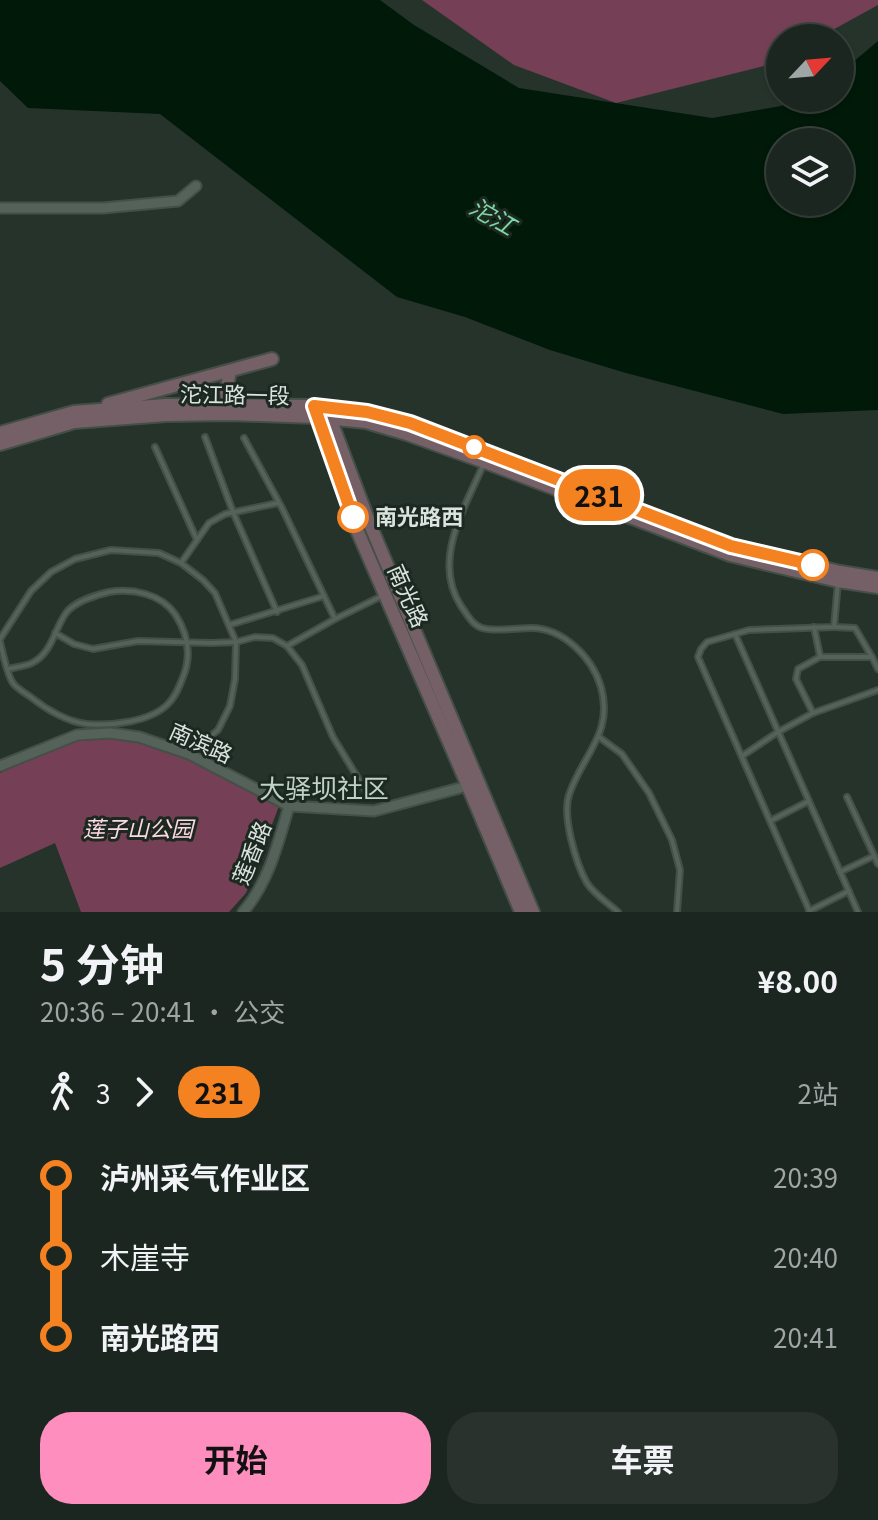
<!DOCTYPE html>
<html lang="zh">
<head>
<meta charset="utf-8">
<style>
	:root { --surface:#1c2620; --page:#29322d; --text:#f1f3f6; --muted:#a0a5a5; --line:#3a433e; --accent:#fe8ebd }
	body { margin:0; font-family:Georgia,"Noto Sans SC",serif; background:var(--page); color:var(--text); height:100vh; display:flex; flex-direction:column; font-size:30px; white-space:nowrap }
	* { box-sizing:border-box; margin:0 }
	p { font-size:26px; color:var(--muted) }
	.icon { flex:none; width:44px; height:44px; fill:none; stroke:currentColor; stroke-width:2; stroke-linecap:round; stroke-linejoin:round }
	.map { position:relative; height:912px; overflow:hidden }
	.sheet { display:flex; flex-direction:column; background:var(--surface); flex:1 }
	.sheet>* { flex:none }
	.badge { padding:0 16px; border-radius:26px; font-size:28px; line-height:52px }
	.needle { width:52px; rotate:64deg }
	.controls { position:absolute; left:766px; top:24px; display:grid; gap:16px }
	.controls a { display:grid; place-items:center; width:88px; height:88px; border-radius:50%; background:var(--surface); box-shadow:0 2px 6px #0004,0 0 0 2px var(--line); font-size:40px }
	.map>.badge { position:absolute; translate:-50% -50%; box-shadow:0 0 0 4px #fff }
	.legs { display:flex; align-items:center; gap:12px; height:88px; padding:0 40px; font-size:26px }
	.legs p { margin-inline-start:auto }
	.headline { display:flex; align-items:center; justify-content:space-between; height:136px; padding:0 40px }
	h1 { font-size:44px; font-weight:700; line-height:60px }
	.action { display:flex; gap:16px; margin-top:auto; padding:16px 40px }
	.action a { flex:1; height:92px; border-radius:32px; background:var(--accent); color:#111; font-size:32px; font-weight:700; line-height:92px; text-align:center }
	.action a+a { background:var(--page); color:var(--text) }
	ul { padding:0 40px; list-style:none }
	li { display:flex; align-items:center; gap:28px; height:80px; font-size:30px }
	li i { display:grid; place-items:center; width:12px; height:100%; margin:0 10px; background:currentColor }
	li i::after { content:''; width:20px; height:20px; margin:-10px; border:6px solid; border-radius:50%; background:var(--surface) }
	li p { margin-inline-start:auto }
	li:first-child i { background:linear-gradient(#0000 50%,currentColor 0) }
	li:last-child i { background:linear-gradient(currentColor 50%,#0000 0) }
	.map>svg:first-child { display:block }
</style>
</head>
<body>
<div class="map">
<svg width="878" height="912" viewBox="0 0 878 912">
	<rect width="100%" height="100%" fill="#26332b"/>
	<!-- green -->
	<g fill="#754056">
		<path d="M 422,0 L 878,0 L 878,5 L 818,38 L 780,38 L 780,58 L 768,65 L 616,103 L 514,65 Z"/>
		<path d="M 109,739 L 142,742 L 183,756 L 279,806 L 246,893 L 229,912 L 81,912 L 55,843 L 0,868 L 0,773 L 74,740 Z"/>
	</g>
	<!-- water -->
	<path fill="#001909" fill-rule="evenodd" d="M 0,0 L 380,0 L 414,25 L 519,88 L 712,118 L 781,106 L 797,98 L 840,98 L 840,73 L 878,41 L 878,410 L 783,414 L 626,373 L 550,350 L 465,317 L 397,297 L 160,114 L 28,108 L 0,81 ZM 780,142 L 840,142 L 840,202 L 780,202 Z"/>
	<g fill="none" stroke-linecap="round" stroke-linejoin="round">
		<!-- lane casing -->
		<g stroke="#444f48" stroke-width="8">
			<g id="lane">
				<path d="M 205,437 L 233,512 L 277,612"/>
				<path d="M 244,438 L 283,510 L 335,619"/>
				<path d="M 155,447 L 197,540"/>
				<path d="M 484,463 C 466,506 431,560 461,606 C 467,614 472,625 482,628 C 494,632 518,628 531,628 C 563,628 592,657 601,687 C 614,734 582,755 569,795 C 562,816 576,864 587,883 C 594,894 608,903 618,912"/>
				<path d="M 181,563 L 209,523 L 225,514 L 278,503"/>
				<path d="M 229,625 L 324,596"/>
				<path d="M 814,627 L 820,656"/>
				<path d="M 835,627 L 855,628 L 872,657"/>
				<path d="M 55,633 L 74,644 L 93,649 L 138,641 L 211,643 L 236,642 L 255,637 L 273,638 L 287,646 L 302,665 L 333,737 L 367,793"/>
				<path d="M 735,634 L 858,912"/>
				<path d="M 0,639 L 31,591 L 51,572 L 75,559 L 111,550 L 159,553 L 181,563 L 203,580 L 215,593 L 236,642 L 235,679 L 230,706 L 218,730 L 189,754"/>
				<path d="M 0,642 C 3,653 7,675 13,683 C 17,689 27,694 32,698 C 47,710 68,722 87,724 C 112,726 150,722 168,704 C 176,696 179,687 183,677 C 192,655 188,634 175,614 C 161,594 133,588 109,592 C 96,595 74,602 66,613 C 54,630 52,653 32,663 C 26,666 16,667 8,669"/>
				<path d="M 287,646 L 335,619 L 384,595"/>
				<path d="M 813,713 L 796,679 L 798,669 L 820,657 L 872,657 L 878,669"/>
				<path d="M 599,737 L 622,754 L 649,793 L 672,840 L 680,870 L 677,912"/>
				<path d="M 742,756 L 778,732 L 813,713 L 878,690"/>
				<path d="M 847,797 L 878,864"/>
				<path d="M 770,821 L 809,801"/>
				<path d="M 840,872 L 874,856"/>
				<path d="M 809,911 L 849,891"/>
				<path d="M 810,912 L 698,657 L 701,649 L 707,642 L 749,630 L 834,627 L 838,582"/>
			</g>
		</g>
		<!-- street casing -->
		<g stroke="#444f48" stroke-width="13">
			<g id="street">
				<path d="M 0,208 L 103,208 L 178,201 L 196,186"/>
				<path d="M 0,766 L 77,735 L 110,733 L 139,737 L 189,754 L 289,806 L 374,811 L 471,785"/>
				<path d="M 243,912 C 269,882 278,843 289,806"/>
			</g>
		</g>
		<!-- secondary casing -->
		<g stroke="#444f48" stroke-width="16">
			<g id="secondary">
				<path d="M 108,404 L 272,359"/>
				<path d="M 229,406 L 226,392 L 230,371"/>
				<path d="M 315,413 L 357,530 L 468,786 L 521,912"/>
				<path d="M 326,415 L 330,418 L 369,522 L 533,912"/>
				<path d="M 0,433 L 74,412 L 166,405 L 314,406 L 367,412 L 410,423 L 731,546 L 840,572 L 878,578"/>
				<path d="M 0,444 L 74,422 L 166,415 L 230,414 L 316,417 L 366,422 L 407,434 L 485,462 L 730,555 L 838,581 L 878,587"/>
			</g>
		</g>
		<!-- lane -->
		<use href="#lane" stroke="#546259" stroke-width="4"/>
		<!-- street -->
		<use href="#street" stroke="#546259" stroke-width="9"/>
		<!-- secondary -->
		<use href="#secondary" stroke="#766067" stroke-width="12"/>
	</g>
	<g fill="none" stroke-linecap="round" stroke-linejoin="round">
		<!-- line-1 casing -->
		<g stroke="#fff" stroke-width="18">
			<path id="line-1" d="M 353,517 L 314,406 L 367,412 L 410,423 L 731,546 L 813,565"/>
		</g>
		<!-- line-1 -->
		<use href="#line-1" stroke="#f58220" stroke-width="12"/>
	</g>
	<!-- markers -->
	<g fill="#fff" stroke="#f58220" stroke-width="4">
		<circle cx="474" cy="447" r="10"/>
		<circle cx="353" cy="517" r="14"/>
		<circle cx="813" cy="565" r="14"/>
	</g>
	<g text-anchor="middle" stroke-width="6" stroke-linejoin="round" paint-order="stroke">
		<!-- street labels -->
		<g font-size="22" fill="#dbe3de" stroke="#1c2921">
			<text transform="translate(235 395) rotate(1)" y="8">沱江路一段</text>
			<text transform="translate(408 596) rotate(66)" y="8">南光路</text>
			<text transform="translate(201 743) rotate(24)" y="8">南滨路</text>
			<text transform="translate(252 853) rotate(-68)" y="8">莲香路</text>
		</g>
		<!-- stop labels -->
		<g font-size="22" font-weight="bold" fill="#dbe3de" stroke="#1c2921" text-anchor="start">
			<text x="375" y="525">南光路西</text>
		</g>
		<!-- park labels -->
		<g font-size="22" font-style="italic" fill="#fed8e5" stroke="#1c2921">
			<text x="138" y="837">莲子山公园</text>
		</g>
		<!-- water labels -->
		<g font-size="24" font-style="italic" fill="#7dd7a2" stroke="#1c2921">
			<text transform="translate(492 217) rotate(30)" y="8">沱江</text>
		</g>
		<!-- quarter labels -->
		<g font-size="26" fill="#c0d1c6" stroke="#1c2921">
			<text x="324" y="798">大驿坝社区</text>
		</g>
	</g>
</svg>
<div class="controls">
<a><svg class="needle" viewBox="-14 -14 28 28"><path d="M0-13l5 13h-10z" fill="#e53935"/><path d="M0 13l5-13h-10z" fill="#a0a5a5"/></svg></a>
<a><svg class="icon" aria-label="layers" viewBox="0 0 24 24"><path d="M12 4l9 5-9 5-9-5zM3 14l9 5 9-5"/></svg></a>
</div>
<b class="badge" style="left:599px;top:495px;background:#f58220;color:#111">231</b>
</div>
<section class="sheet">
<div class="headline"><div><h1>5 分钟</h1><p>20:36 – 20:41 · 公交</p></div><b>¥8.00</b></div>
<div class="legs"><svg class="icon" aria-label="walk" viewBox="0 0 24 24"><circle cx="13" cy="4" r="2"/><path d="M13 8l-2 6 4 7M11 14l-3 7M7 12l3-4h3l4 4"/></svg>3<svg class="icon" aria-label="forward" viewBox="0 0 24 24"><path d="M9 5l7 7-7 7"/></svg><b class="badge" style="background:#f58220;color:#111">231</b><p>2站</p></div>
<ul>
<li><i style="color:#f58220"></i><b>泸州采气作业区</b><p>20:39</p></li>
<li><i style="color:#f58220"></i><span>木崖寺</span><p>20:40</p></li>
<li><i style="color:#f58220"></i><b>南光路西</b><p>20:41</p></li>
</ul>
<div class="action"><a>开始</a><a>车票</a></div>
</section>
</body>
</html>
